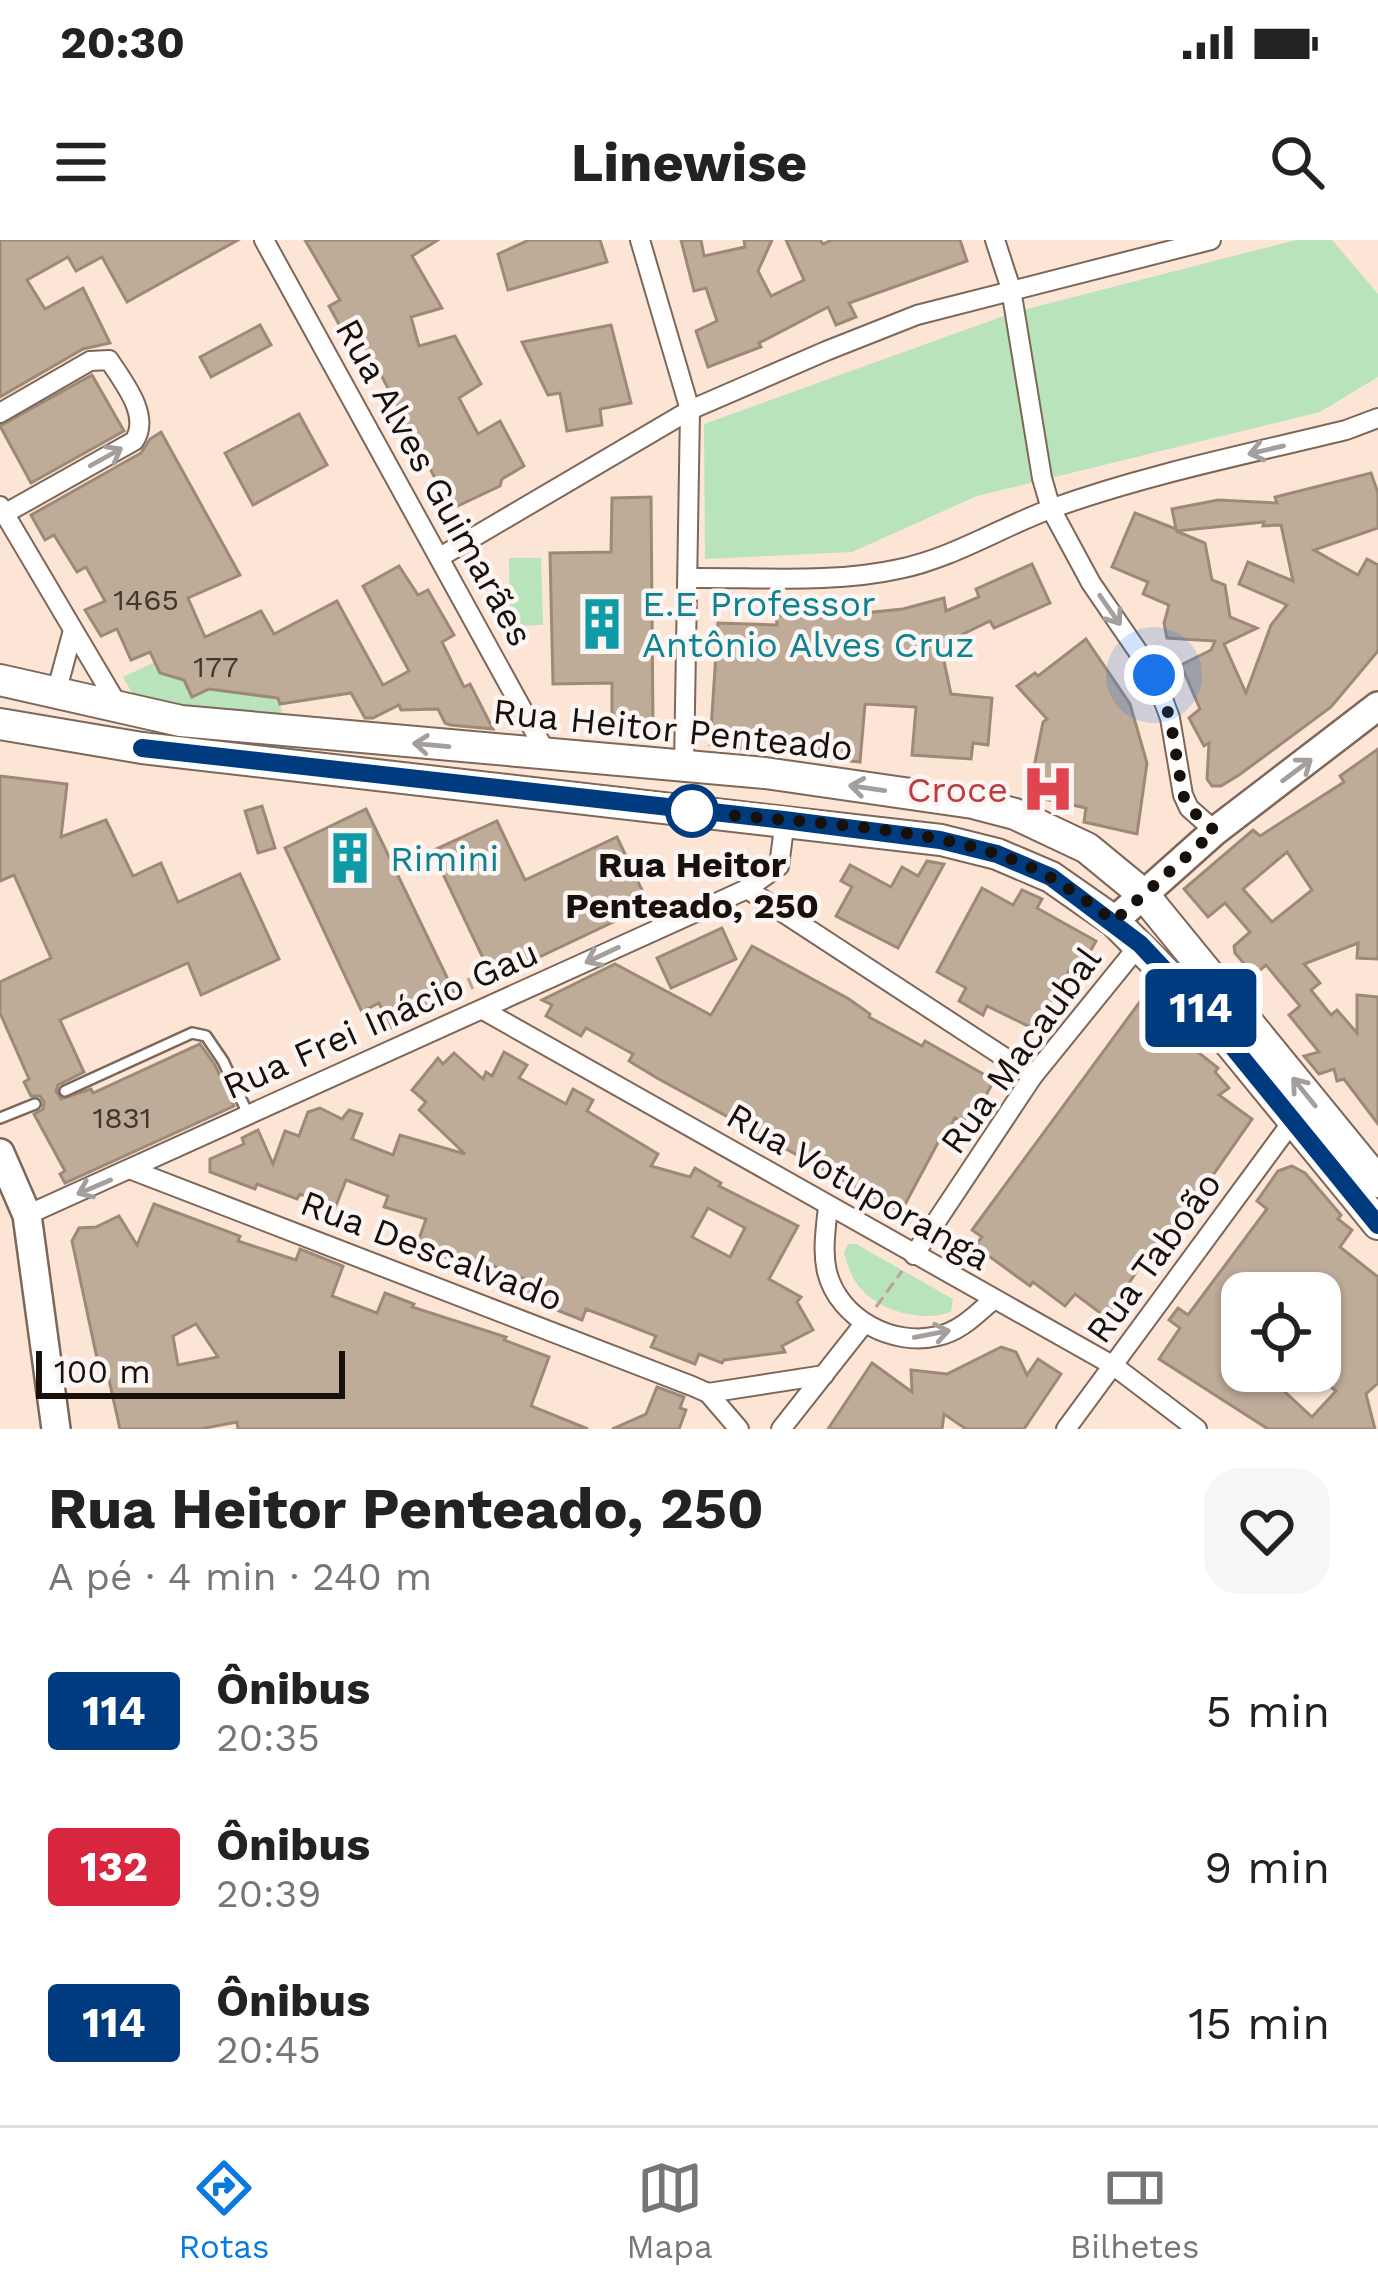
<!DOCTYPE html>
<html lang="pt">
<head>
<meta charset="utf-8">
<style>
	:root { --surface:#fff; --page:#f6f6f6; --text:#222; --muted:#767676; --line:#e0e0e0; --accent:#0879e1 }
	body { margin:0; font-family:"Work Sans",sans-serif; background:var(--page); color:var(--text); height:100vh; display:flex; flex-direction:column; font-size:45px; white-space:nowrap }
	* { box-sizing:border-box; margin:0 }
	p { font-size:39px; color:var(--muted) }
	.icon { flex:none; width:66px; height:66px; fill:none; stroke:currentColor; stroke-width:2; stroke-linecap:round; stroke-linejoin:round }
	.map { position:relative; height:1189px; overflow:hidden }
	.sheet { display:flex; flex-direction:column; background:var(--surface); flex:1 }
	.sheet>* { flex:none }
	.badge { padding:0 24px; border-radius:9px; font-size:42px; line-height:78px }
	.fabs { position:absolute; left:1221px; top:1032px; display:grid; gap:24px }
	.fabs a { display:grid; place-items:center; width:120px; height:120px; border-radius:24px; background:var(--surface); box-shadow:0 3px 9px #0004; font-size:60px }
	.scale { position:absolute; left:36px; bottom:30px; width:309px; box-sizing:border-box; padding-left:12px; border:6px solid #18100a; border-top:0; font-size:33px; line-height:42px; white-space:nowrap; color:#18100a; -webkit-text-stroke:9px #fbf6f3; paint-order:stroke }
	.you { position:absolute; width:60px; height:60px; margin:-30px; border:9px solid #fff; border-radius:50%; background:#1a73e8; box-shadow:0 0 0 18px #1a73e833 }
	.map>.badge { position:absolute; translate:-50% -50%; box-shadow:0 0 0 6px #fff }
	.round { display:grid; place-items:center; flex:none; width:126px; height:126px; border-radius:36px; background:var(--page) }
	.summary { display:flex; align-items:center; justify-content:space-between; height:204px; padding:0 48px }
	h1 { font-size:57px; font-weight:700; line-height:90px }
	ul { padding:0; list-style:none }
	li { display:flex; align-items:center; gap:36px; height:156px; padding:0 48px }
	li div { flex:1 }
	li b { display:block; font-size:45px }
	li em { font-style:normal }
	li .badge { min-width:132px; font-weight:700; text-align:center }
	.status { display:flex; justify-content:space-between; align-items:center; height:84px; padding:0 60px; background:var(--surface); direction:ltr }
	.status svg { height:33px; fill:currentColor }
	header { display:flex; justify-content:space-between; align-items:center; height:156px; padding:0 48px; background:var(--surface); font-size:54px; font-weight:700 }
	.tab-bar { display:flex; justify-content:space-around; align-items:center; height:168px; border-top:3px solid var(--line); background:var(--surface); font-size:33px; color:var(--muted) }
	.tab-bar a { display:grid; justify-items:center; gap:6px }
	.tab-bar .selected { color:var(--accent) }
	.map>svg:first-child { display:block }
</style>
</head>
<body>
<div class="status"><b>20:30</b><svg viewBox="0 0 49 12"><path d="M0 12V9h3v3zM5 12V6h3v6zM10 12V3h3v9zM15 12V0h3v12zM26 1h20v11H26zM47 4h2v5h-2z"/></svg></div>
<header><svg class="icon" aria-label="menu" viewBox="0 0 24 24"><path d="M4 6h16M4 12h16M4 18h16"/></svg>Linewise<svg class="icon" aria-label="search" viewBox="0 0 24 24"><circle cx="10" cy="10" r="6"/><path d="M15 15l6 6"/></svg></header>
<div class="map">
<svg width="1378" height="1189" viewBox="0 0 1378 1189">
	<rect width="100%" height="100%" fill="#fde5d5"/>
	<!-- green -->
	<g fill="#b9e3bb">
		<path d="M 1296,0 L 1332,0 L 1378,54 L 1378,137 L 1320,172 L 977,256 L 852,312 L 705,319 L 704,184 L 1015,72 Z"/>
		<path d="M 509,318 L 541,318 L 543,385 L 510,386 Z"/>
		<path d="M 155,422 L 160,433 L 185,442 L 193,457 L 208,450 L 278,458 L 285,481 L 183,471 L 132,453 L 123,437 Z"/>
		<path d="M 848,1004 L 856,1004 L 953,1059 L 951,1072 C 920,1083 873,1070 855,1041 C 850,1033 847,1022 844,1013 Z"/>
	</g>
	<!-- building -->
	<g fill="#beab98" stroke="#9c8a77" stroke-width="3" fill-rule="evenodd">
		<path d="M 0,0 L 238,0 L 127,62 L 102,17 L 76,31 L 68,17 L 27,40 L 45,69 L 83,48 L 110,103 L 83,109 L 0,157 Z"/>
		<path d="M 305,0 L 438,0 L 412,16 L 442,68 L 411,77 L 419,106 L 455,96 L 481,144 L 459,158 L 478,194 L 500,181 L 524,226 L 502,239 L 500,246 L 447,271 L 427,244 L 436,240 L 378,129 L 356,92 L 346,97 L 329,66 L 340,60 Z"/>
		<path d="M 529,0 L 600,0 L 607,22 L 508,50 L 498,14 Z"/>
		<path d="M 681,0 L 701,0 L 704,16 L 745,7 L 744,0 L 772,0 L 758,31 L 771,56 L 804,40 L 786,0 L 820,0 L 823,4 L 832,0 L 960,0 L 967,21 L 849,63 L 856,77 L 836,85 L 828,67 L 759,103 L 761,107 L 708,127 L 696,91 L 717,81 L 706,48 L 694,51 Z"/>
		<path d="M 260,85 L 271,105 L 211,137 L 200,117 Z"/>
		<path d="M 611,85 L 631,163 L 600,169 L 602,185 L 567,191 L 560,153 L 548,155 L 522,102 Z"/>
		<path d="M 92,135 L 124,191 L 31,243 L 0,186 Z"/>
		<path d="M 299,174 L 327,225 L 253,265 L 225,213 Z"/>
		<path d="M 161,192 L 240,335 L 188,358 L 205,397 L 261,371 L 274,394 L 337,361 L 383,445 L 409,431 L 363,346 L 399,326 L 418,355 L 428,350 L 454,395 L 442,402 L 464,447 L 470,444 L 493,489 L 450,485 L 445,483 L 438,469 L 401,470 L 399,465 L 373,478 L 365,478 L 351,453 L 280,464 L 278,458 L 209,449 L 192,457 L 184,440 L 160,433 L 150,412 L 131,420 L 117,389 L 101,396 L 85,370 L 105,361 L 86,327 L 77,332 L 54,295 L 45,300 L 31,275 L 141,213 L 150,199 Z"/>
		<path d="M 1371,233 L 1378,253 L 1378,288 L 1314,310 L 1358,335 L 1367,319 L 1378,325 L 1378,411 L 1331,467 L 1239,535 L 1221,546 L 1212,546 L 1207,539 L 1209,503 L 1204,506 L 1189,478 L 1200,469 L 1181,425 L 1211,410 L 1215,401 L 1167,398 L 1164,383 L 1169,365 L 1143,354 L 1148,342 L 1112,327 L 1135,273 L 1176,289 L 1172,269 L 1218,260 L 1277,263 L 1275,257 ZM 1264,282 L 1263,286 L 1281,285 L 1293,341 L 1248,322 L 1239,344 L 1287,365 L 1271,385 L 1246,453 L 1224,404 L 1257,388 L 1230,377 L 1225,345 L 1212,340 L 1205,303 L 1176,291 Z"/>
		<path d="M 651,257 L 653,487 L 612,486 L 612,443 L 553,444 L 550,313 L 611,312 L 612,258 Z"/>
		<path d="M 1032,324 L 1050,363 L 994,388 L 990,381 L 953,399 L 954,404 L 941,407 L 951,454 L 992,458 L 988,505 L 973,503 L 971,519 L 912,515 L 916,467 L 865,464 L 860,522 L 710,505 L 718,383 L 777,385 L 776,376 L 791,375 L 790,365 L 812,364 L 812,378 L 903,369 L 944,358 L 946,371 L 979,357 L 976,349 Z"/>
		<path d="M 1086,399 L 1130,464 L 1147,523 L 1137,594 L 1084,582 L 1086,568 L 1035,557 L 1038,543 L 1031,542 L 1043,482 L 1047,479 L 1017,446 L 1035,433 L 1038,436 Z"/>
		<path d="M 1378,509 L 1378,719 L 1357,718 L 1358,703 L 1304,724 L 1320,743 L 1311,750 L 1331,775 L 1337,770 L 1357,793 L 1357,755 L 1378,757 L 1378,884 L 1344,839 L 1337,841 L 1334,829 L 1319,834 L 1304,816 L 1319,812 L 1289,775 L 1300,766 L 1266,725 L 1254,735 L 1235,713 L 1234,706 L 1250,692 L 1225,663 L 1208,677 L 1184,649 L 1253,590 L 1260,596 L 1344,542 L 1340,536 ZM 1287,612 L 1312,650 L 1272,682 L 1243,649 Z"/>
		<path d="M 0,536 L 67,544 L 61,597 L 106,580 L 133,636 L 161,623 L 178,662 L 240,634 L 279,719 L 201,755 L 188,723 L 60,780 L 84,832 L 58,845 L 56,851 L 61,859 L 91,849 L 93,853 L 200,804 L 215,825 L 234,866 L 65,943 L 60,934 L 65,931 L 34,874 L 43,869 L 44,862 L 40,856 L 31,856 L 24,842 L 29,839 L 0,773 L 0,742 L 51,718 L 14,635 L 0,641 Z"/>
		<path d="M 262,566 L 275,608 L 258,613 L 245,571 Z"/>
		<path d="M 366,569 L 456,756 L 391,788 L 379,763 L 362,772 L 285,608 Z"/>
		<path d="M 497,581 L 525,640 L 617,597 L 649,665 L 493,739 L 432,611 Z"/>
		<path d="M 927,621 L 944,624 L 898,708 L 836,676 L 852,647 L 841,641 L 850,625 L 891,647 L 902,627 L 918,636 Z"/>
		<path d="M 982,648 L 1013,665 L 1022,650 L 1042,659 L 1037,668 L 1096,701 L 1078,733 L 1070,729 L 1034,789 L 987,766 L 983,775 L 959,761 L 966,748 L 937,732 Z"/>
		<path d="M 722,688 L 736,719 L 671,748 L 657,718 Z"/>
		<path d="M 752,706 L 849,759 L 870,774 L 869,777 L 922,806 L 925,801 L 994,840 L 982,863 L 976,859 L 963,882 L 955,878 L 943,899 L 941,897 L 901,972 L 657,838 L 629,821 L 633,814 L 586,788 L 581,796 L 546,776 L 552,765 L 542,760 L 615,724 L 711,775 Z"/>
		<path d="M 1142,759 L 1193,799 L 1189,805 L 1218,828 L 1215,832 L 1229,848 L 1219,855 L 1252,879 L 1206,945 L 1160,997 L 1106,1077 L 1075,1054 L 1065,1066 L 1033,1042 L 1030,1046 L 975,1006 L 982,997 L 972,990 Z"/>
		<path d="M 504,812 L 527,825 L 519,838 L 566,864 L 573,849 L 593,860 L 587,871 L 658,914 L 651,926 L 690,937 L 695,928 L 721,943 L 719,946 L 798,986 L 769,1039 L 801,1057 L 797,1062 L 813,1090 L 782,1106 L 785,1112 L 724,1120 L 722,1123 L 699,1114 L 695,1124 L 651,1107 L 656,1096 L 620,1082 L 586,1069 L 582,1080 L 521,1056 L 527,1040 L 482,1021 L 479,1030 L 427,1010 L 429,1003 L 419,999 L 426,979 L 384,967 L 388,956 L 346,940 L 335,968 L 300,954 L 297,959 L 257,944 L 255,949 L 210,932 L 210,919 L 244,904 L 242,898 L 258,890 L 273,924 L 285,891 L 299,896 L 308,872 L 320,868 L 342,879 L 349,870 L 362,874 L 352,899 L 393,915 L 400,895 L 465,914 L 419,870 L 426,862 L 412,850 L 438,818 L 443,824 L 454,813 L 483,839 L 486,832 L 492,836 ZM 708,968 L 745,988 L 730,1017 L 692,997 Z"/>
		<path d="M 1292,926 L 1305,933 L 1341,975 L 1338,979 L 1352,990 L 1340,1007 L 1378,1037 L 1378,1143 L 1366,1154 L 1375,1189 L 1268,1189 L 1159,1119 L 1180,1088 L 1169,1080 L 1178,1068 L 1188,1075 L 1267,969 L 1257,961 L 1278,931 ZM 1242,1053 L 1320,1053 L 1320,1138 L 1336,1151 L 1312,1177 L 1284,1151 L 1299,1131 L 1242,1131 Z"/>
		<path d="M 154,964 L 240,996 L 238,1001 L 296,1020 L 300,1009 L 343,1026 L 332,1056 L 377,1073 L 385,1053 L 414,1064 L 412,1067 L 506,1097 L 504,1100 L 549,1117 L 531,1166 L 588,1189 L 238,1189 L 237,1182 L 200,1189 L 120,1189 L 105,1122 L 98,1123 L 72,1001 L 79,988 L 96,987 L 119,976 L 137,1005 ZM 196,1084 L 218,1117 L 178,1125 L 173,1096 Z"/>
		<path d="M 1001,1107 L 1016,1112 L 1027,1135 L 1038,1119 L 1061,1134 L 1024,1189 L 966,1189 L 944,1174 L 942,1189 L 828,1189 L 872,1123 L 912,1152 L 911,1130 L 947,1134 Z"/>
		<path d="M 657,1147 L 684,1157 L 680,1168 L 686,1170 L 679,1189 L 612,1189 L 646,1174 Z"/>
	</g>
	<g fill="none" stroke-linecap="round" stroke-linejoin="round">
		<!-- lane casing -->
		<g stroke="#7c6759" stroke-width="14">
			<g id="lane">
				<path d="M 65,851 L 192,793 L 206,796 L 223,821 L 248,874"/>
				<path d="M 0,878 L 35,864"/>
			</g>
		</g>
		<!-- street casing -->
		<g stroke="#7c6759" stroke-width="22">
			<g id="street">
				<path d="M 264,0 L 548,516"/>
				<path d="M 640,0 L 690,170 L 684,526"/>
				<path d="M 995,0 L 1011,49 L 1042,238 L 1051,269 L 1091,343 L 1154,435 L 1170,478 L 1183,555 L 1189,568 L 1215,591"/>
				<path d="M 0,173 L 90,121 L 109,120 C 124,143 151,176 134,201 L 4,274"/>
				<path d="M 0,266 L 119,467"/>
				<path d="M 440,317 L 690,170 L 826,111 L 917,75 L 1211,0"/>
				<path d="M 688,338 C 757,337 832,344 899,329 C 953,318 1001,287 1053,268 C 1148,234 1248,214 1346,190 L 1378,178"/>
				<path d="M 56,453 L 72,394"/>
				<path d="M 747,649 L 1033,836"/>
				<path d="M 483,770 L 1114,1126 L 1197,1189"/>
				<path d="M 132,930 L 692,1146 L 708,1153 L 739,1189"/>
				<path d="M 828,966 C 826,988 822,1010 827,1032 C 839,1079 893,1107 938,1096 C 961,1091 976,1074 993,1060"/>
				<path d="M 27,975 L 747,649 L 779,626 L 785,580"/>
				<path d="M 914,1015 L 1033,836 L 1140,704"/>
				<path d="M 708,1153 L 824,1135"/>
				<path d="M 781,1189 L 863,1085"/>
				<path d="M 1066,1189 L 1292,882"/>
			</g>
		</g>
		<!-- secondary casing -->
		<g stroke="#7c6759" stroke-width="32">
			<g id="secondary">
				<path d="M 1114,681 L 1215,591 L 1378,466"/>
				<path d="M 0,913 L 27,975 L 56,1189"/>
			</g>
		</g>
		<!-- primary casing -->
		<g stroke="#7c6759" stroke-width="34">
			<g id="primary">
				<path d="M 0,440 L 181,481 L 765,533 L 973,563 L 1015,574 L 1087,608 L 1143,654 L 1378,942"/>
				<path d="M 0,484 L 142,508 L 941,600 L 997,614 L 1051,637 L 1114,681 L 1206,774 L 1378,984"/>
			</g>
		</g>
		<!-- path -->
		<g stroke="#b7a497" stroke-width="3" stroke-dasharray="12 6" stroke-linecap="butt">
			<path d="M 468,738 L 474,752"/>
			<path d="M 876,1067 L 902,1031"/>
		</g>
		<!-- lane -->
		<use href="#lane" stroke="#fff" stroke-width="9"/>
		<!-- street -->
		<use href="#street" stroke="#fff" stroke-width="18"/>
		<!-- secondary -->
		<use href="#secondary" stroke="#fff" stroke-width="27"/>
		<!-- primary -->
		<use href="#primary" stroke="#fff" stroke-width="30"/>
	</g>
	<!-- one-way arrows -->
	<defs><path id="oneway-shaft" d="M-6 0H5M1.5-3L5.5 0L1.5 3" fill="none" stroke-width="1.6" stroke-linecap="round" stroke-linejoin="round" transform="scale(3)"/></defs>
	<g stroke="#a39f9d">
		<use href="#oneway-shaft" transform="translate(1266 210) rotate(167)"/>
		<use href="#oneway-shaft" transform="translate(106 217) rotate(-29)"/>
		<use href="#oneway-shaft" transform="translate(1110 370) rotate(55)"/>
		<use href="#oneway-shaft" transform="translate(431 505) rotate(-175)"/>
		<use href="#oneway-shaft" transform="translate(1297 530) rotate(-37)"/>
		<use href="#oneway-shaft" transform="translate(867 548) rotate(-172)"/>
		<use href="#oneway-shaft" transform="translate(602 715) rotate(155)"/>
		<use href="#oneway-shaft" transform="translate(1304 852) rotate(-129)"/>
		<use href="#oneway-shaft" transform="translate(94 947) rotate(157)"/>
		<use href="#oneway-shaft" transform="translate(932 1094) rotate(-11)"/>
	</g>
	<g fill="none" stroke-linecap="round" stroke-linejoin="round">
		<!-- line casing -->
		<g stroke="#fff" stroke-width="27">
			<path id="line" d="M 142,508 L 784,580 L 940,600 L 997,614 L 1051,637 L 1140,704 L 1206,774 L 1378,985"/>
		</g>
		<!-- line -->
		<use href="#line" stroke="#003b80" stroke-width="18"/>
		<!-- walk -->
		<path stroke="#18100a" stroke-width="12" stroke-dasharray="0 21.6" d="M 692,571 C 796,584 962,584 1053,639 C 1074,651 1094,667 1114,681 L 1215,591 L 1189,568 L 1183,555 L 1170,478 L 1154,435"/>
	</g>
	<!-- icons -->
	<defs>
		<g id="building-bare" transform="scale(4.14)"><path d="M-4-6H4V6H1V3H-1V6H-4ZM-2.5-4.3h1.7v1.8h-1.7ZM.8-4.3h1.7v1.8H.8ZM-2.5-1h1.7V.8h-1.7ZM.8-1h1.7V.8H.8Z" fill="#0f9aa8" stroke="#fbf6f3" stroke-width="2.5" paint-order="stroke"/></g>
		<g id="hospital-bare" transform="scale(4.14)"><path d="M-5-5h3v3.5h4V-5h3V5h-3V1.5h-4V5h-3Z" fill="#e0444e" stroke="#fbf6f3" stroke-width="2.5" paint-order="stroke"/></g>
	</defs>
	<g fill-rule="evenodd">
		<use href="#building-bare" x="602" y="384"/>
		<use href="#hospital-bare" x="1048" y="549"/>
		<use href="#building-bare" x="350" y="618"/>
	</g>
	<!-- markers -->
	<circle fill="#fff" stroke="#003b80" stroke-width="6" cx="692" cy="571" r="24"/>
	<g text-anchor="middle" stroke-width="9" stroke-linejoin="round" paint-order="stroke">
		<!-- number labels -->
		<g font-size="30" fill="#42372e">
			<text x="146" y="370">1465</text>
			<text x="216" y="437">177</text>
			<text x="122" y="888">1831</text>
		</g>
		<!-- street labels -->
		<g font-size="36" fill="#18100a" stroke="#fbf6f3">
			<text transform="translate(435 242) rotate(61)" y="13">Rua Alves Guimarães</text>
			<text transform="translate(673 489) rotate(6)" y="13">Rua Heitor Penteado</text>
			<text transform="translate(380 779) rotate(-24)" y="13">Rua Frei Inácio Gau</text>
			<text transform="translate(1020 810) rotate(-54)" y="13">Rua Macaubal</text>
			<text transform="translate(859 946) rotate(30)" y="13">Rua Votuporanga</text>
			<text transform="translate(432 1010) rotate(21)" y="13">Rua Descalvado</text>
			<text transform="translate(1153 1017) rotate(-54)" y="13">Rua Taboão</text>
		</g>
		<!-- culture labels -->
		<g font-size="36" fill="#0d838f" stroke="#fbf6f3" text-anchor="start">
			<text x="642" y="376">E.E Professor<tspan x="642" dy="41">Antônio Alves Cruz</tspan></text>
			<text x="390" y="631">Rimini</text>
		</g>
		<!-- health labels -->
		<g font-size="36" fill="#be3a42" stroke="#fbf6f3" text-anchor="end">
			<text x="1008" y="562">Croce</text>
		</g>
		<!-- stop labels -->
		<g font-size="36" font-weight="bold" fill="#18100a" stroke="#fbf6f3">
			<text x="692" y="637">Rua Heitor<tspan x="692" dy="41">Penteado, 250</tspan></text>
		</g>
	</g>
</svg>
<div class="fabs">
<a><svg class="icon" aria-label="locate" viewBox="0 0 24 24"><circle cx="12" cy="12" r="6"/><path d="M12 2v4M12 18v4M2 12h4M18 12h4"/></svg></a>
</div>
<div class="scale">100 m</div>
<div class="you" style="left:1154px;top:435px"></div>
<b class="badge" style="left:1201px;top:768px;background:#003b80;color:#fff">114</b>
</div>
<section class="sheet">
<div class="summary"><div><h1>Rua Heitor Penteado, 250</h1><p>A pé · 4 min · 240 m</p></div><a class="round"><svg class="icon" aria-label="heart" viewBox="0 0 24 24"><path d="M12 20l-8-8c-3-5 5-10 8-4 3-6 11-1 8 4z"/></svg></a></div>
<ul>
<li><span class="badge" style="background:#003b80;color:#fff">114</span><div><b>Ônibus</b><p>20:35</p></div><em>5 min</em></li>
<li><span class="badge" style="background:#d7263d;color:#fff">132</span><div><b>Ônibus</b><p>20:39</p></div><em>9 min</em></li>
<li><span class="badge" style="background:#003b80;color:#fff">114</span><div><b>Ônibus</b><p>20:45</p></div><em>15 min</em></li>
</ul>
</section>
<nav class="tab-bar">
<a class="selected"><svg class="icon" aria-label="directions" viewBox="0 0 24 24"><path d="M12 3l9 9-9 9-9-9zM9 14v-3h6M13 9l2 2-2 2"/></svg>Rotas</a>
<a><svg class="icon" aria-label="map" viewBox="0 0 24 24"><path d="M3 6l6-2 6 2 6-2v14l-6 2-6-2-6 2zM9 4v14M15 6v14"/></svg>Mapa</a>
<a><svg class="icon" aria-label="tickets" viewBox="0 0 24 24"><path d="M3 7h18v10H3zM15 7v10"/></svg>Bilhetes</a>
</nav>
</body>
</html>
